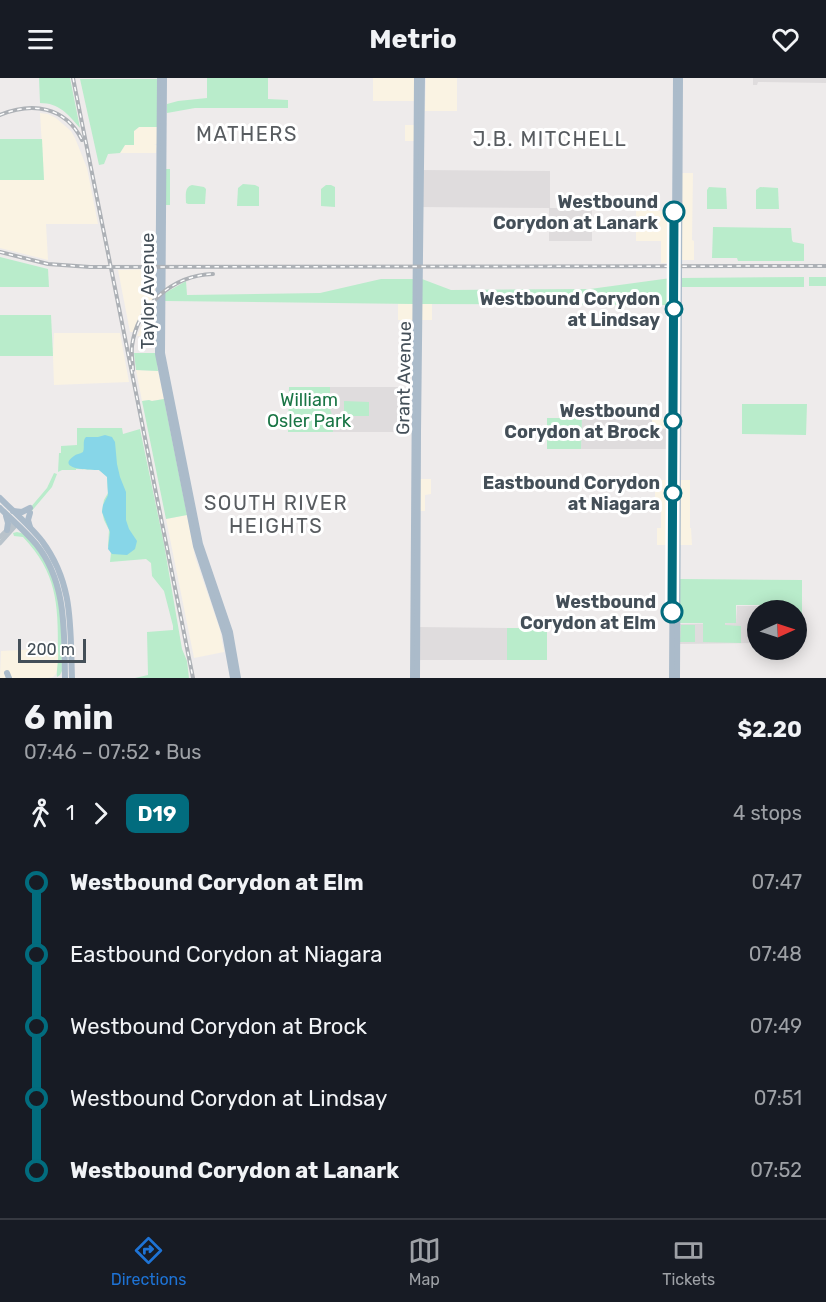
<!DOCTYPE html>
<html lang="en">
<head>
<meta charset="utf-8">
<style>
	:root { --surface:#171b24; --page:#20242c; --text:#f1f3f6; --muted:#9ea1a6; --line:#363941; --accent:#1e73d5 }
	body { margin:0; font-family:Rubik,sans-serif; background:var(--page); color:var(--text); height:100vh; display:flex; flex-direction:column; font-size:22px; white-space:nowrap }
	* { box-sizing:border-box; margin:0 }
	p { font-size:20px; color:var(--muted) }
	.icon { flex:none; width:33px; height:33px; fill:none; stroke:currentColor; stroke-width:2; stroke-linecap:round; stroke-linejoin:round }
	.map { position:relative; height:600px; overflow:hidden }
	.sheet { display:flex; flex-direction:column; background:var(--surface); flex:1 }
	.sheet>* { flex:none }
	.badge { padding:0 12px; border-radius:9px; font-size:21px; line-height:39px }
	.needle { width:39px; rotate:87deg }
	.controls { position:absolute; left:747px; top:522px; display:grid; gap:12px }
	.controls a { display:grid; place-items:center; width:60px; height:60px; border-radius:50%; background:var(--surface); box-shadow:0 3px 15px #0003; font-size:30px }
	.scale { position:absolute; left:18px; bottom:15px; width:68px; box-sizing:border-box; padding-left:6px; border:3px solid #444f58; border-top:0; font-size:16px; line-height:21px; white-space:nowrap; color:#444f58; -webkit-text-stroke:4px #fff; paint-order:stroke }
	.map>.badge { position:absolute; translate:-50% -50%; box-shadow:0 0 0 3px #fff }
	.legs { display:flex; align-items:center; gap:9px; height:66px; padding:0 24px; font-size:20px }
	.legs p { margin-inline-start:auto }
	.headline { display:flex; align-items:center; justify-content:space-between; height:102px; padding:0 24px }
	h1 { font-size:33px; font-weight:700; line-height:45px }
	ul { padding:0 24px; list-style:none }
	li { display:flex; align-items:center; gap:21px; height:72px; font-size:22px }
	li i { display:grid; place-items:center; width:9px; height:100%; margin:0 8px; background:currentColor }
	li i::after { content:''; width:15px; height:15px; margin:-8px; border:4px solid; border-radius:50%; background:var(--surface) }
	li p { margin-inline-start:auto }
	li:first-child i { background:linear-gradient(#0000 50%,currentColor 0) }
	li:last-child i { background:linear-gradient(currentColor 50%,#0000 0) }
	header { display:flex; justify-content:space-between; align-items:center; height:78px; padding:0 24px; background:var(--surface); font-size:27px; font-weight:700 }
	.tabs { display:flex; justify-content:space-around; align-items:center; height:84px; border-top:2px solid var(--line); background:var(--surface); font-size:16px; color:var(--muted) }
	.tabs a { display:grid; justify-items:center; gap:3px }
	.tabs .active { color:var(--accent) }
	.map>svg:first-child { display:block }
</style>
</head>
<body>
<header><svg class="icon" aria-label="menu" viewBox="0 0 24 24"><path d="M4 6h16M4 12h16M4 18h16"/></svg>Metrio<svg class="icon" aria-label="heart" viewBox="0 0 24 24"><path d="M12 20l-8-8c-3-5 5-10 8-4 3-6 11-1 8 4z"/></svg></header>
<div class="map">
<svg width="826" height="600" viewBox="0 0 826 600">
	<rect width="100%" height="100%" fill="#eeebeb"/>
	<!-- commercial -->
	<g fill="#faf3e3">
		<rect x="373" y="0" width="41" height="23"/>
		<path d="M 426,0 L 457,0 L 457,33 L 425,33 Z"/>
		<path d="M 40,35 L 48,36 L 56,40 L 71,53 L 75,60 L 87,90 L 98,146 L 46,146 L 48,182 L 0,170 L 0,102 L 44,102 Z"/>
		<path d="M 405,47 L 417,47 L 416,63 L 405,63 Z"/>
		<path d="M 139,49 L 157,49 L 157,66 L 154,67 L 157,67 L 156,75 L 120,75 L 134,53 Z"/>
		<path d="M 681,95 L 693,95 L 692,162 L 694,163 L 694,182 L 680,182 Z"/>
		<path d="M 636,132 L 673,133 L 673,185 L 661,185 L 661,163 L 636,163 Z"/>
		<path d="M 155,191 L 155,218 L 145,231 L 134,254 L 130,254 L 118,192 Z"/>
		<path d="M 155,225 L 155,258 L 137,258 L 142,247 Z"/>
		<rect x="398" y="226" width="17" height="16"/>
		<rect x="420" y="226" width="12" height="16"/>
		<path d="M 54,255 L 120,255 L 129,304 L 54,307 L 53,278 Z"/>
		<path d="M 136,292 L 158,293 L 164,321 L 151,323 L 148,322 L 142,323 Z"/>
		<path d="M 652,340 L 673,341 L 673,351 L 652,351 Z"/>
		<path d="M 418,401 L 431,401 L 431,416 L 425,417 L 425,433 L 418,433 Z"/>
		<path d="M 655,402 L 673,402 L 672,467 L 657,467 L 657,450 L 661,450 L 661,434 L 655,433 Z"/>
		<path d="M 677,402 L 690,402 L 690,450 L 691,450 L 692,467 L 677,467 Z"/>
		<path d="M 187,437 L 195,479 L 220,552 L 224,574 L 194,580 L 166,441 Z"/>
		<path d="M 59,570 L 59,585 L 56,596 L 53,599 L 48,600 L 0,600 L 1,573 Z"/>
	</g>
	<!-- education -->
	<g fill="#dfdcdd">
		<path d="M 753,0 L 826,0 L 826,5 L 758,4 L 757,7 L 753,7 Z"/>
		<path d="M 421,92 L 550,93 L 550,130 L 592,130 L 592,163 L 549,163 L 549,130 L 420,129 Z"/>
		<path d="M 330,309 L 415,309 L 414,354 L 333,354 L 332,338 L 330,332 Z"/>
		<path d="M 582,340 L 652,340 L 652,350 L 673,351 L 673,371 L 581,371 Z"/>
		<path d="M 737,528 L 776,528 L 776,532 L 758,532 L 757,565 L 680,566 L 680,546 L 736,545 Z"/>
		<path d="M 417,549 L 507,550 L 507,582 L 417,582 Z"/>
	</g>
	<!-- green -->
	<g fill="#b9eccb">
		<path d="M 39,0 L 70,0 L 80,50 C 68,36 59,25 40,25 Z"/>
		<path d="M 207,0 L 268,0 L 268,21 L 288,22 L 288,30 L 195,30 L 167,35 L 167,26 L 178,23 L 207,20 Z"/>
		<path d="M 80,1 L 160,1 L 160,49 L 139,49 L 134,53 L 134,67 L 125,67 L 120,75 L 108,76 L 104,86 L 99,87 Z"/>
		<path d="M 0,61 L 42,61 L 44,102 L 0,102 Z"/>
		<rect x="163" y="91" width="7" height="36"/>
		<path d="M 243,106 L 255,107 L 259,109 L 259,128 L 237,128 L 238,110 Z"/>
		<path d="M 192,107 L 204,109 L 206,111 L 205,126 L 188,126 L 186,125 C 186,118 184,109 192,107 Z"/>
		<path d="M 326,107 L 331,107 L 335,109 L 335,129 L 321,128 L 321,111 Z"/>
		<path d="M 709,109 L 726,110 L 727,131 L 707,131 L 707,112 Z"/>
		<path d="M 760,109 L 778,110 L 779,131 L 756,131 L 756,112 Z"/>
		<path d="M 713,149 L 791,150 L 792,162 L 793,164 L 804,166 L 804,183 L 738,183 L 737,180 L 712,180 Z"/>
		<path d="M 0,179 L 48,191 L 49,209 L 0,209 Z"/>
		<path d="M 804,199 L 804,209 L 681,209 L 681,200 Z"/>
		<rect x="809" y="199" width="17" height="9"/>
		<path d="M 671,200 L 671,227 L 422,226 L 422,201 L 451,212 L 590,211 Z"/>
		<path d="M 381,201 L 413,201 L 413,226 L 165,223 L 165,215 L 186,203 L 187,217 L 320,215 Z"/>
		<path d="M 0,237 L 51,237 L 53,278 L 0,278 Z"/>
		<path d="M 155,261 L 158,293 L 136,292 L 134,275 L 155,275 Z"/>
		<path d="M 289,309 L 330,309 L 330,331 L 332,337 L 333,354 L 288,354 Z"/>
		<path d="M 164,321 L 187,437 L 166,441 L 142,323 L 149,322 L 152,323 Z"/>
		<path d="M 344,323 L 369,324 L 369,338 L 344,338 Z"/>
		<path d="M 742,326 L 807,326 L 806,357 L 742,356 Z"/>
		<path d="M 547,340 L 582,340 L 581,371 L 547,371 Z"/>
		<path d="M 77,350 L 122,350 L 123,356 L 140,351 L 164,466 L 182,571 L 187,583 L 189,600 L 135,600 L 148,597 L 147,554 L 173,552 L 173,548 L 164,513 L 152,498 L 151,485 L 146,481 L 110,484 L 111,475 L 108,468 L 109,452 L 104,442 L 102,433 L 104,422 L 108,415 L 107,398 L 99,392 L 76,391 L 76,392 L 62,392 L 58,394 L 59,375 L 61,375 L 61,368 L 77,367 Z"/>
		<path d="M 54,395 L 57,396 L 52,409 L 30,435 L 30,430 L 47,410 Z"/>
		<path d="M 17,454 L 25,456 L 47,484 L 61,527 L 62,593 L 60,597 L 57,599 C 56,594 59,580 58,572 C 58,525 57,495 23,459 L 14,458 L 13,455 Z"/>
		<path d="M 680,501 L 802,502 L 802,565 L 797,565 L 796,532 L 776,532 L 776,527 L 736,527 L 736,545 L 725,545 L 725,547 L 741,548 L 741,565 L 703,564 L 703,545 L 680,545 Z"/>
		<path d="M 681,547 L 695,547 L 695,564 L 680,564 Z"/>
		<rect x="507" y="550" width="40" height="32"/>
	</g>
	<!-- water -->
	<path fill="#87d6e8" d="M 105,357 L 112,359 L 115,364 L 117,386 L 120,399 L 126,414 L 126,442 L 129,451 L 137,463 L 135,471 L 127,477 L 112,476 L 108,471 L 110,454 L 102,434 L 103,427 L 108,417 L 107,399 L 99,392 C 94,392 54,392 74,378 C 76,376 80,376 83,374 C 85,369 82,363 86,359 L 98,359 Z"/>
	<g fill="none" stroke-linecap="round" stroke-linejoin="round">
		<!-- minor -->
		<g stroke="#b9c3cb" stroke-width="4.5">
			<path d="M 0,459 L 15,444"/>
			<path d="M 0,465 L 17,446"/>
		</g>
		<!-- major -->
		<g stroke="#abbbca" stroke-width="6">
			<path d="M 160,0 L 158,276 L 196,468 L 225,556 L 233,600"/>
			<path d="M 164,0 L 162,275 L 200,466 L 230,554 L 238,600"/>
			<path d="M 0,420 C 14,434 30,448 42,463 C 74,506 70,549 72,600"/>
			<path d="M 0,430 C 12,442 25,453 36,466 C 67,504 64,554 65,600"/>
			<path d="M 13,433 L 22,434 L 30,430"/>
			<path d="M 6,438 L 8,445 L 7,452"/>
			<path d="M 30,449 L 28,442 L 30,435"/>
			<path d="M 7,595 L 9,600"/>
			<path d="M 413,600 L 417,0"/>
			<path d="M 417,600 L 418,354 L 422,0"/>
			<path d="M 672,600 L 676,0"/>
			<path d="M 677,600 L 680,0"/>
		</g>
		<!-- rail casing -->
		<g stroke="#adb1b6" stroke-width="4">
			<g id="rail">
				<path d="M 73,0 L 193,600"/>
				<path d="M 0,37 C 32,24 65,28 82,62"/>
				<path d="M 0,174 L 48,186 L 90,189 L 826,188"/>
				<path d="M 133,292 C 133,284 131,276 132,268 C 137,228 173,197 213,196"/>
			</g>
		</g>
		<!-- rail -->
		<use href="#rail" stroke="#fff" stroke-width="1.5" stroke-dasharray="4.5" stroke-linecap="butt"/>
	</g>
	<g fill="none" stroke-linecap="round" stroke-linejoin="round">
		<!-- line-1 casing -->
		<g stroke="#fff" stroke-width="14">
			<path id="line-1" d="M 672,534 L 674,134"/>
		</g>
		<!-- line-1 -->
		<use href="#line-1" stroke="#026c7e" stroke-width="9"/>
	</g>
	<!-- markers -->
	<g fill="#fff" stroke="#026c7e" stroke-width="3">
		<circle cx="674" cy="134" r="10"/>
		<circle cx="674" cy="231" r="8"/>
		<circle cx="673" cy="343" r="8"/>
		<circle cx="673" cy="415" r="8"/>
		<circle cx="672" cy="534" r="10"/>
	</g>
	<g text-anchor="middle" stroke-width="6" stroke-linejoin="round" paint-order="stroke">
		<!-- stop labels -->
		<g font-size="18" font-weight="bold" fill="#444f58" stroke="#fff" text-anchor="end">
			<text x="658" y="130">Westbound<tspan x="658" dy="21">Corydon at Lanark</tspan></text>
			<text x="660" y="227">Westbound Corydon<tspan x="660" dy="21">at Lindsay</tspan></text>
			<text x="660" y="339">Westbound<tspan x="660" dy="21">Corydon at Brock</tspan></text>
			<text x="660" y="411">Eastbound Corydon<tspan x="660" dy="21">at Niagara</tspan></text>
			<text x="656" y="530">Westbound<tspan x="656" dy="21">Corydon at Elm</tspan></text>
		</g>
		<!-- street labels -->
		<g font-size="18" fill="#444f58" stroke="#fff">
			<text transform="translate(148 213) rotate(-90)" y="6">Taylor Avenue</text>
			<text transform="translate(404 300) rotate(-89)" y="6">Grant Avenue</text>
		</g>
		<!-- park labels -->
		<g font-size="18" fill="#197545" stroke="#fff">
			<text x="309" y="328">William<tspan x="309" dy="21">Osler Park</tspan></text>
		</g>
		<!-- neighbourhood labels -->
		<g font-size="20" letter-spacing="1.5" fill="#585c60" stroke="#fff">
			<text x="247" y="63">MATHERS</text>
			<text x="550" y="68">J.B. MITCHELL</text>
			<text x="276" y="432">SOUTH RIVER<tspan x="276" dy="23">HEIGHTS</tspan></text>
		</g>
	</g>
</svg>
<div class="controls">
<a><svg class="needle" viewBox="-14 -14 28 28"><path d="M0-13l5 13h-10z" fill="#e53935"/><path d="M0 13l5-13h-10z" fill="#9ea1a6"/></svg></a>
</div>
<div class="scale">200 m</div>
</div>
<section class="sheet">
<div class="headline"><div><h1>6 min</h1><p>07:46 – 07:52 · Bus</p></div><b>$2.20</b></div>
<div class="legs"><svg class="icon" aria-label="walk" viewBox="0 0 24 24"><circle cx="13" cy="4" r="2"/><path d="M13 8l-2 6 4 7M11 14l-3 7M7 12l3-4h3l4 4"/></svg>1<svg class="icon" aria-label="forward" viewBox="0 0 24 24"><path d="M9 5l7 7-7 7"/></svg><b class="badge" style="background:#026c7e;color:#fff">D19</b><p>4 stops</p></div>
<ul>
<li><i style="color:#026c7e"></i><b>Westbound Corydon at Elm</b><p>07:47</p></li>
<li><i style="color:#026c7e"></i><span>Eastbound Corydon at Niagara</span><p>07:48</p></li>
<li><i style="color:#026c7e"></i><span>Westbound Corydon at Brock</span><p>07:49</p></li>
<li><i style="color:#026c7e"></i><span>Westbound Corydon at Lindsay</span><p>07:51</p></li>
<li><i style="color:#026c7e"></i><b>Westbound Corydon at Lanark</b><p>07:52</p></li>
</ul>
</section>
<nav class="tabs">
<a class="active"><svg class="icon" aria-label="directions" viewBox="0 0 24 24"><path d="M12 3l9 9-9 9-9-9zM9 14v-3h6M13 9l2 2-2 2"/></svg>Directions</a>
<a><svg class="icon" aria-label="map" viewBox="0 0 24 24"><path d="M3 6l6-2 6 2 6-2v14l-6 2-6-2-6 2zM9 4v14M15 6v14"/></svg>Map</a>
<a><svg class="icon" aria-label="tickets" viewBox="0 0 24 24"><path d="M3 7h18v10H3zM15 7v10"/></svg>Tickets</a>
</nav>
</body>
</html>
